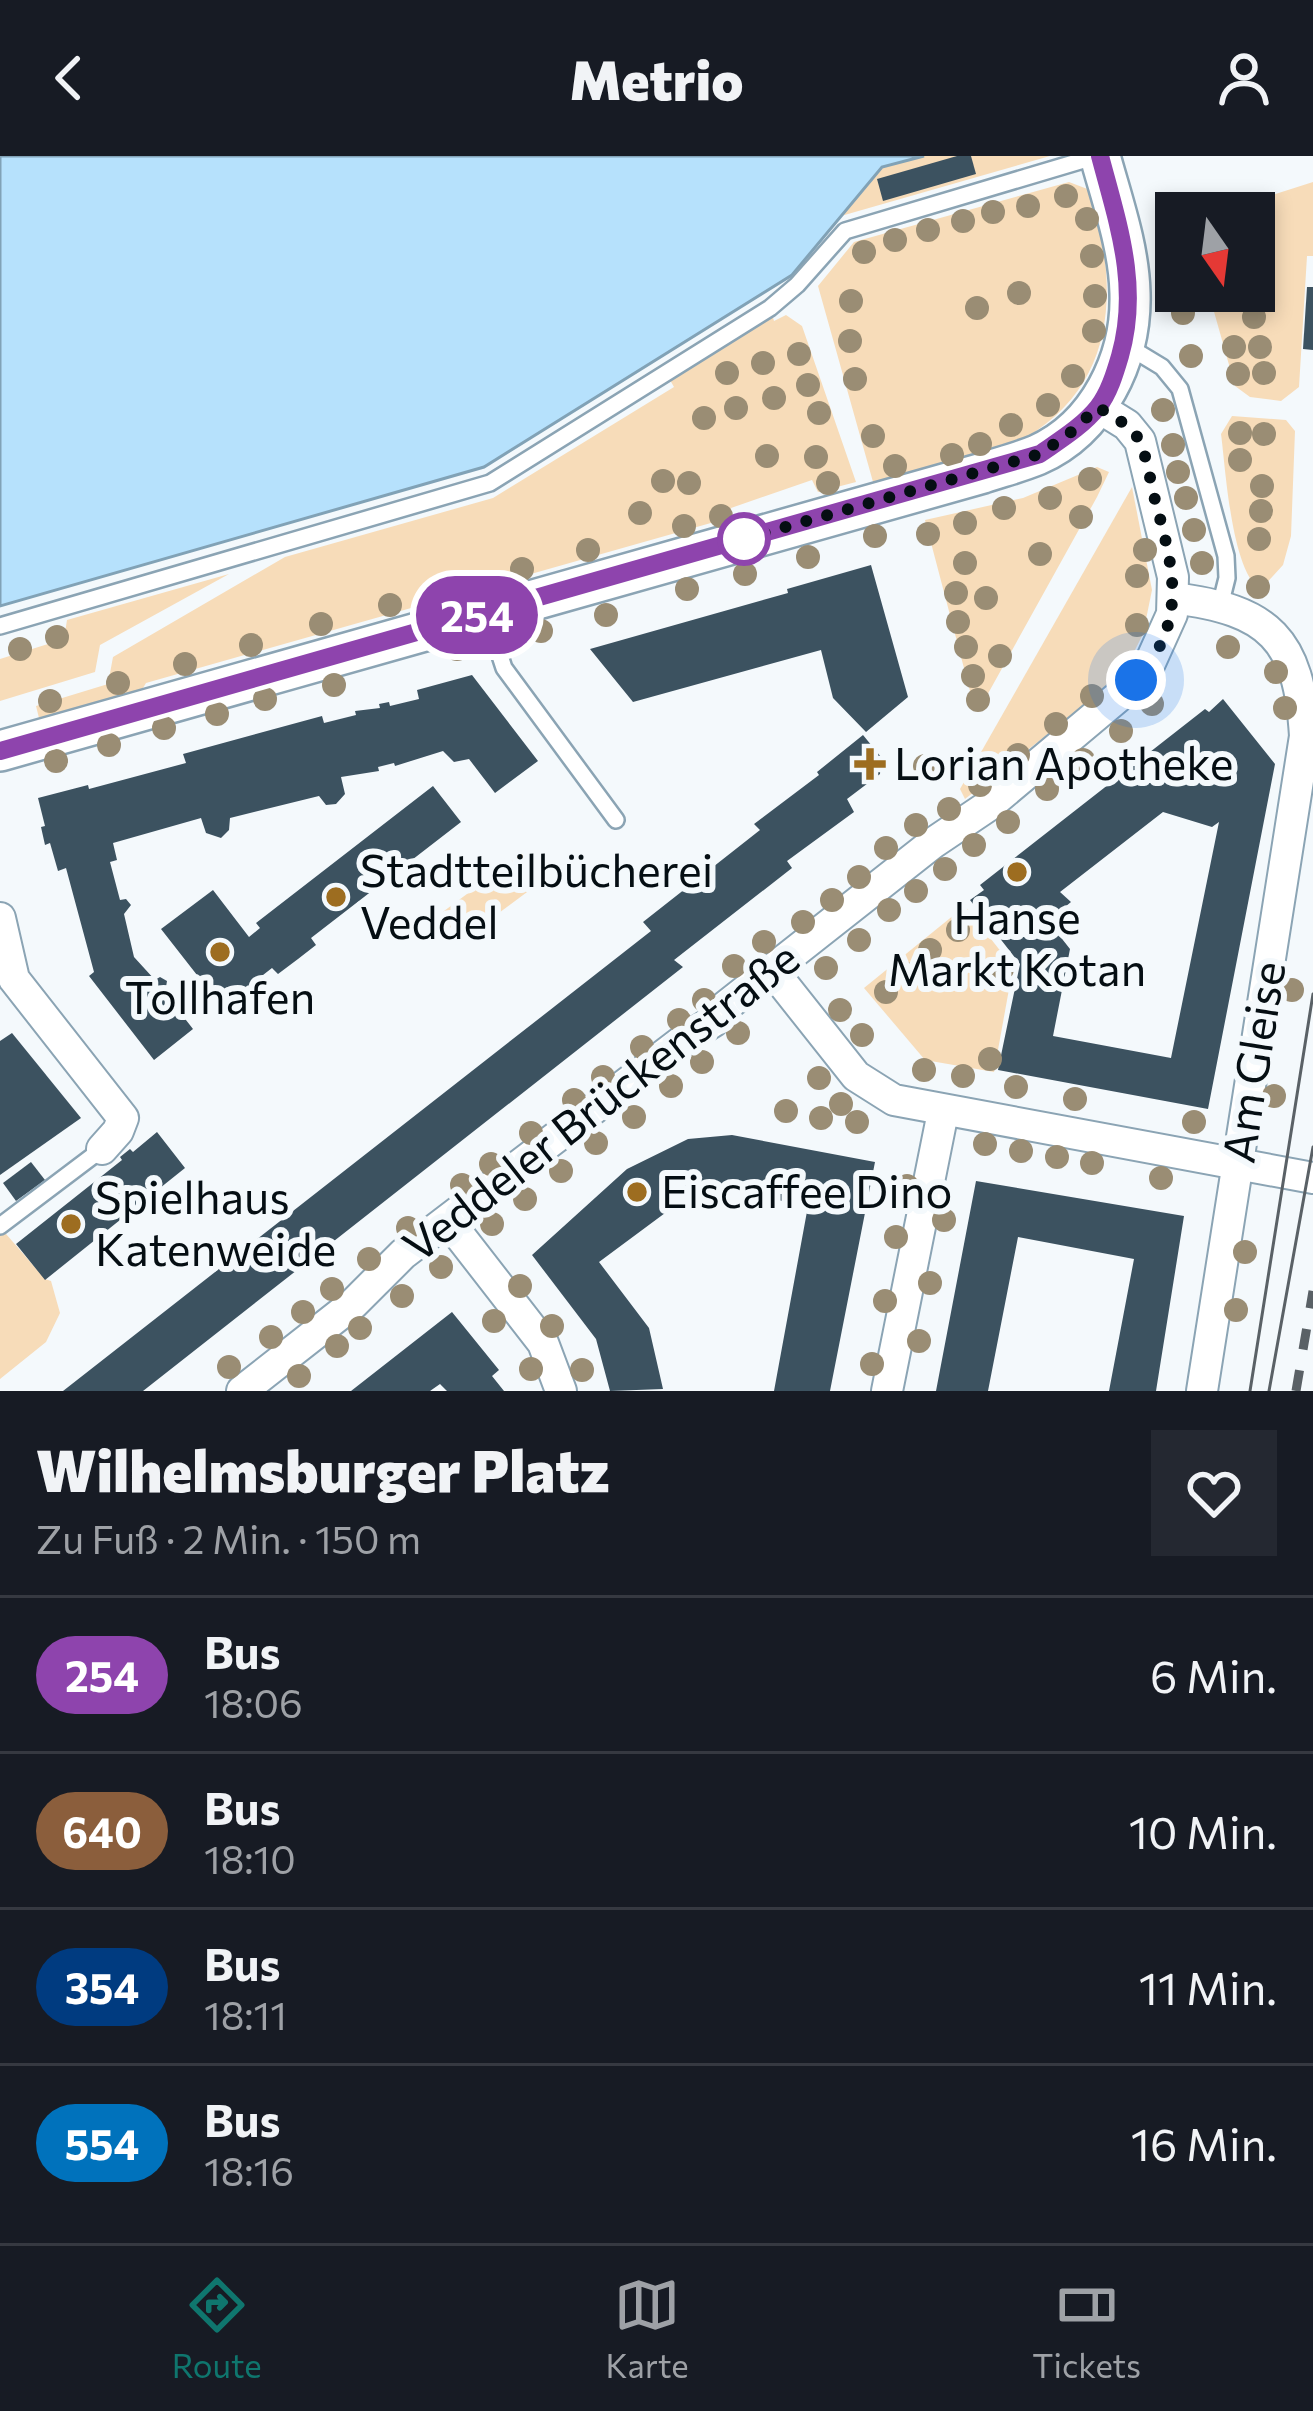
<!DOCTYPE html>
<html lang="de">
<head>
<meta charset="utf-8">
<style>
	:root { --surface:#171b24; --page:#242831; --text:#f1f3f6; --muted:#9ea1a6; --line:#363941; --accent:#0f766e }
	body { margin:0; font-family:Commissioner,sans-serif; background:var(--page); color:var(--text); height:100vh; display:flex; flex-direction:column; font-size:45px; white-space:nowrap }
	* { box-sizing:border-box; margin:0 }
	p { font-size:39px; color:var(--muted) }
	.icon { flex:none; width:66px; height:66px; fill:none; stroke:currentColor; stroke-width:2; stroke-linecap:round; stroke-linejoin:round }
	.map { position:relative; height:1235px; overflow:hidden }
	.panel { display:flex; flex-direction:column; background:var(--surface); flex:1 }
	.panel>* { flex:none }
	.badge { padding:0 24px; border-radius:39px; font-size:42px; line-height:78px }
	.needle { width:78px; rotate:166deg }
	.buttons { position:absolute; left:1155px; top:36px; display:grid; gap:24px }
	.buttons a { display:grid; place-items:center; width:120px; height:120px; border-radius:0px; background:var(--surface); box-shadow:0 6px 18px #0003; font-size:60px }
	.you { position:absolute; width:60px; height:60px; margin:-30px; border:9px solid #fff; border-radius:50%; background:#1a73e8; box-shadow:0 0 0 18px #1a73e833 }
	.map>.badge { position:absolute; translate:-50% -50%; box-shadow:0 0 0 6px #fff }
	.round { display:grid; place-items:center; flex:none; width:126px; height:126px; border-radius:0px; background:var(--page) }
	.headline { display:flex; align-items:center; justify-content:space-between; height:204px; padding:0 36px }
	h1 { font-size:57px; font-weight:800; line-height:90px }
	ul { padding:0; list-style:none }
	li { display:flex; align-items:center; gap:36px; height:156px; padding:0 36px; border-top:3px solid var(--line) }
	li div { flex:1 }
	li b { display:block; font-size:45px }
	li em { font-style:normal }
	li .badge { min-width:132px; font-weight:700; text-align:center }
	header { display:flex; justify-content:space-between; align-items:center; height:156px; padding:0 36px; background:var(--surface); font-size:54px; font-weight:800 }
	.tabs { display:flex; justify-content:space-around; align-items:center; height:168px; border-top:3px solid var(--line); background:var(--surface); font-size:33px; color:var(--muted) }
	.tabs a { display:grid; justify-items:center; gap:6px }
	.tabs .on { color:var(--accent) }
	.map>svg:first-child { display:block }
</style>
</head>
<body>
<header><svg class="icon" aria-label="back" viewBox="0 0 24 24"><path d="M15 5l-7 7 7 7"/></svg>Metrio<svg class="icon" aria-label="person" viewBox="0 0 24 24"><circle cx="12" cy="8" r="4"/><path d="M4 21q1-7 8-7t8 7"/></svg></header>
<div class="map">
<svg width="1313" height="1235" viewBox="0 0 1313 1235">
	<rect width="100%" height="100%" fill="#f4f9fc"/>
	<!-- green -->
	<g fill="#f7dcb9">
		<path d="M 924,0 L 1050,0 L 841,60 L 883,11 Z"/>
		<path d="M 1069,26 L 1090,34 C 1118,127 1120,226 1025,282 C 991,302 916,319 875,333 L 818,130 L 854,86 Z"/>
		<path d="M 1313,26 L 1313,100 L 1307,100 L 1299,231 L 1281,245 L 1250,241 L 1235,230 L 1209,138 L 1181,147 L 1178,135 L 1254,135 L 1254,57 L 1216,57 Z"/>
		<path d="M 770,152 L 774,165 L 786,159 L 802,170 L 856,326 L 818,336 L 812,324 L 731,352 L 732,361 L 146,527 L 140,537 L 41,570 L 36,550 L 108,528 L 113,501 L 285,401 L 493,342 L 674,231 L 666,217 Z"/>
		<path d="M 1232,260 L 1286,264 L 1295,275 L 1291,380 L 1283,409 L 1260,434 C 1231,412 1226,315 1221,278 Z"/>
		<path d="M 1097,311 L 1109,316 L 1097,341 L 980,552 L 975,554 L 925,364 L 1023,342 Z"/>
		<path d="M 1132,331 L 1152,434 L 1143,478 L 1122,520 L 965,643 L 960,633 Z"/>
		<path d="M 229,418 L 100,489 L 95,516 L 0,545 L 0,503 L 64,483 L 67,464 Z"/>
		<path d="M 529,692 L 550,719 L 461,785 L 440,758 Z"/>
		<path d="M 965,750 L 1013,811 L 994,916 L 925,904 L 864,832 Z"/>
		<path d="M 0,1071 L 45,1123 L 51,1125 L 60,1157 L 46,1186 L 0,1223 Z"/>
	</g>
	<!-- water -->
	<path fill="#b6e1fc" stroke="#81a2b6" stroke-width="3" d="M 0,0 L 924,0 L 882,11 L 792,119 L 484,311 L 0,450 Z"/>
	<!-- building -->
	<g fill="#3c5260" fill-rule="evenodd">
		<path d="M 957,0 L 971,0 L 976,18 L 883,45 L 877,23 Z"/>
		<path d="M 1307,131 L 1313,131 L 1313,194 L 1303,193 Z"/>
		<path d="M 871,409 L 908,541 L 866,576 L 833,542 L 821,494 L 633,546 L 590,493 L 788,437 L 787,433 Z"/>
		<path d="M 472,519 L 538,605 L 495,637 L 469,603 L 454,606 L 443,595 L 395,610 L 394,607 L 378,611 L 379,615 L 341,621 L 345,638 L 336,648 L 326,649 L 319,640 L 230,662 L 229,674 L 221,682 L 206,677 L 201,662 L 113,687 L 117,704 L 110,706 L 120,744 L 126,743 L 131,749 L 124,758 L 134,801 L 155,824 L 160,821 L 167,825 L 165,837 L 193,873 L 154,904 L 89,820 L 94,816 L 66,712 L 58,715 L 50,687 L 45,689 L 41,671 L 45,670 L 38,642 L 88,629 L 89,633 L 186,607 L 183,598 L 322,560 L 324,567 L 356,559 L 355,555 L 380,552 L 379,548 L 389,546 L 390,550 L 419,543 L 417,534 Z"/>
		<path d="M 1223,543 L 1275,608 L 1208,953 L 998,914 L 1020,808 L 970,744 L 984,734 L 980,729 L 1205,553 L 1209,556 ZM 1163,656 L 1212,671 L 1219,666 L 1171,902 L 1053,880 L 1070,793 L 1048,765 L 1071,746 L 1060,736 Z"/>
		<path d="M 863,579 L 881,601 L 880,618 L 847,643 L 854,656 L 787,705 L 792,712 L 674,804 L 683,811 L 143,1235 L 63,1235 L 651,775 L 643,766 L 760,674 L 754,668 L 819,619 L 817,616 Z"/>
		<path d="M 433,630 L 461,666 L 311,782 L 316,789 L 298,803 L 278,818 L 272,812 L 222,851 L 161,773 L 213,734 L 249,781 L 260,772 L 256,767 Z"/>
		<path d="M 12,877 L 81,962 L 0,1019 L 0,885 Z"/>
		<path d="M 157,976 L 185,1012 L 45,1124 L 16,1088 L 122,1004 L 120,1001 L 130,993 L 133,996 Z"/>
		<path d="M 732,979 L 875,1006 L 830,1235 L 774,1235 L 808,1050 L 716,1032 L 688,1040 L 599,1106 L 649,1172 L 663,1233 L 610,1235 L 596,1183 L 532,1099 L 627,1013 L 688,983 Z"/>
		<path d="M 31,1006 L 45,1024 L 16,1045 L 3,1027 Z"/>
		<path d="M 976,1025 L 1184,1060 L 1156,1235 L 1109,1235 L 1134,1103 L 1018,1081 L 988,1235 L 936,1235 Z"/>
		<path d="M 452,1156 L 499,1214 L 492,1220 L 504,1235 L 447,1235 L 440,1228 L 430,1235 L 351,1235 Z"/>
	</g>
	<g fill="none" stroke-linecap="round" stroke-linejoin="round">
		<!-- service casing -->
		<g stroke="#8ba4b4" stroke-width="20">
			<g id="service">
				<path d="M 1124,188 L 1162,211 L 1180,233 L 1226,400 L 1227,422 L 1220,450"/>
				<path d="M 487,460 L 504,512 L 616,664"/>
				<path d="M 0,470 L 490,327 L 770,152 L 797,129 L 845,75 L 1097,0"/>
				<path d="M 0,1070 L 102,993"/>
			</g>
		</g>
		<!-- minor casing -->
		<g stroke="#8ba4b4" stroke-width="34">
			<g id="minor">
				<path d="M 1173,442 C 1270,454 1299,483 1305,580 L 1202,1235"/>
				<path d="M 0,762 L 14,823 L 123,962 L 118,975 L 102,993"/>
				<path d="M 772,814 L 856,920 L 894,944 L 1313,1022"/>
				<path d="M 449,1066 L 543,1187 L 561,1235"/>
				<path d="M 242,1235 L 353,1148 L 403,1098 L 685,883 L 714,865 L 726,850 L 933,687 L 988,650 L 1118,541 L 1149,509 L 1172,458 L 1173,421 L 1140,285 L 1127,269 L 1098,251"/>
				<path d="M 887,1235 L 943,956"/>
			</g>
		</g>
		<!-- tertiary casing -->
		<g stroke="#8ba4b4" stroke-width="44">
			<path id="tertiary" d="M 0,595 L 983,317 C 1001,311 1020,306 1037,299 C 1098,272 1132,203 1130,137 C 1129,91 1112,44 1100,0"/>
		</g>
		<!-- service -->
		<use href="#service" stroke="#fff" stroke-width="15"/>
		<!-- minor -->
		<use href="#minor" stroke="#fff" stroke-width="30"/>
		<!-- tertiary -->
		<use href="#tertiary" stroke="#fff" stroke-width="39"/>
		<!-- tram -->
		<g stroke="#5a6166" stroke-width="3">
			<path d="M 1250,1235 L 1313,838"/>
			<path d="M 1269,1235 L 1313,991"/>
		</g>
		<!-- rail -->
		<path stroke="#5a6166" stroke-width="9" stroke-dasharray="21 21" stroke-linecap="butt" d="M 1296,1235 L 1313,1135"/>
	</g>
	<!-- trees -->
	<g fill="#9a8d74">
		<circle cx="1066" cy="40" r="12"/>
		<circle cx="1028" cy="50" r="12"/>
		<circle cx="993" cy="56" r="12"/>
		<circle cx="1087" cy="63" r="12"/>
		<circle cx="963" cy="65" r="12"/>
		<circle cx="928" cy="74" r="12"/>
		<circle cx="895" cy="84" r="12"/>
		<circle cx="864" cy="96" r="12"/>
		<circle cx="1092" cy="100" r="12"/>
		<circle cx="1019" cy="137" r="12"/>
		<circle cx="1095" cy="140" r="12"/>
		<circle cx="851" cy="145" r="12"/>
		<circle cx="977" cy="152" r="12"/>
		<circle cx="1183" cy="157" r="12"/>
		<circle cx="1254" cy="161" r="12"/>
		<circle cx="1094" cy="175" r="12"/>
		<circle cx="850" cy="185" r="12"/>
		<circle cx="1234" cy="191" r="12"/>
		<circle cx="1260" cy="191" r="12"/>
		<circle cx="799" cy="198" r="12"/>
		<circle cx="1191" cy="200" r="12"/>
		<circle cx="763" cy="207" r="12"/>
		<circle cx="727" cy="217" r="12"/>
		<circle cx="1264" cy="217" r="12"/>
		<circle cx="1238" cy="218" r="12"/>
		<circle cx="1073" cy="220" r="12"/>
		<circle cx="855" cy="223" r="12"/>
		<circle cx="808" cy="229" r="12"/>
		<circle cx="774" cy="242" r="12"/>
		<circle cx="1048" cy="249" r="12"/>
		<circle cx="736" cy="252" r="12"/>
		<circle cx="1163" cy="254" r="12"/>
		<circle cx="819" cy="257" r="12"/>
		<circle cx="704" cy="262" r="12"/>
		<circle cx="1011" cy="269" r="12"/>
		<circle cx="1240" cy="277" r="12"/>
		<circle cx="1264" cy="278" r="12"/>
		<circle cx="873" cy="280" r="12"/>
		<circle cx="980" cy="288" r="12"/>
		<circle cx="1173" cy="289" r="12"/>
		<circle cx="952" cy="299" r="12"/>
		<circle cx="767" cy="300" r="12"/>
		<circle cx="816" cy="301" r="12"/>
		<circle cx="1240" cy="304" r="12"/>
		<circle cx="895" cy="310" r="12"/>
		<circle cx="1178" cy="316" r="12"/>
		<circle cx="1090" cy="323" r="12"/>
		<circle cx="663" cy="325" r="12"/>
		<circle cx="689" cy="327" r="12"/>
		<circle cx="828" cy="327" r="12"/>
		<circle cx="1262" cy="330" r="12"/>
		<circle cx="1050" cy="342" r="12"/>
		<circle cx="1186" cy="342" r="12"/>
		<circle cx="1004" cy="352" r="12"/>
		<circle cx="1261" cy="355" r="12"/>
		<circle cx="640" cy="357" r="12"/>
		<circle cx="721" cy="360" r="12"/>
		<circle cx="1081" cy="361" r="12"/>
		<circle cx="965" cy="367" r="12"/>
		<circle cx="684" cy="370" r="12"/>
		<circle cx="1194" cy="374" r="12"/>
		<circle cx="928" cy="378" r="12"/>
		<circle cx="875" cy="380" r="12"/>
		<circle cx="1259" cy="383" r="12"/>
		<circle cx="588" cy="394" r="12"/>
		<circle cx="1145" cy="394" r="12"/>
		<circle cx="1040" cy="398" r="12"/>
		<circle cx="808" cy="401" r="12"/>
		<circle cx="965" cy="407" r="12"/>
		<circle cx="1202" cy="407" r="12"/>
		<circle cx="522" cy="413" r="12"/>
		<circle cx="745" cy="418" r="12"/>
		<circle cx="1137" cy="420" r="12"/>
		<circle cx="1258" cy="431" r="12"/>
		<circle cx="455" cy="432" r="12"/>
		<circle cx="687" cy="433" r="12"/>
		<circle cx="956" cy="437" r="12"/>
		<circle cx="986" cy="442" r="12"/>
		<circle cx="390" cy="449" r="12"/>
		<circle cx="606" cy="459" r="12"/>
		<circle cx="958" cy="466" r="12"/>
		<circle cx="321" cy="468" r="12"/>
		<circle cx="1137" cy="469" r="12"/>
		<circle cx="541" cy="475" r="12"/>
		<circle cx="57" cy="481" r="12"/>
		<circle cx="251" cy="489" r="12"/>
		<circle cx="966" cy="491" r="12"/>
		<circle cx="1228" cy="491" r="12"/>
		<circle cx="20" cy="493" r="12"/>
		<circle cx="457" cy="493" r="12"/>
		<circle cx="1000" cy="500" r="12"/>
		<circle cx="185" cy="508" r="12"/>
		<circle cx="1276" cy="516" r="12"/>
		<circle cx="973" cy="520" r="12"/>
		<circle cx="118" cy="527" r="12"/>
		<circle cx="334" cy="529" r="12"/>
		<circle cx="1092" cy="540" r="12"/>
		<circle cx="265" cy="543" r="12"/>
		<circle cx="978" cy="544" r="12"/>
		<circle cx="50" cy="545" r="12"/>
		<circle cx="1152" cy="548" r="12"/>
		<circle cx="1285" cy="552" r="12"/>
		<circle cx="217" cy="558" r="12"/>
		<circle cx="1056" cy="568" r="12"/>
		<circle cx="164" cy="572" r="12"/>
		<circle cx="1121" cy="575" r="12"/>
		<circle cx="109" cy="589" r="12"/>
		<circle cx="1018" cy="599" r="12"/>
		<circle cx="1083" cy="604" r="12"/>
		<circle cx="56" cy="605" r="12"/>
		<circle cx="925" cy="610" r="12"/>
		<circle cx="980" cy="629" r="12"/>
		<circle cx="1047" cy="633" r="12"/>
		<circle cx="949" cy="653" r="12"/>
		<circle cx="1008" cy="666" r="12"/>
		<circle cx="916" cy="669" r="12"/>
		<circle cx="974" cy="689" r="12"/>
		<circle cx="886" cy="692" r="12"/>
		<circle cx="945" cy="713" r="12"/>
		<circle cx="859" cy="721" r="12"/>
		<circle cx="916" cy="735" r="12"/>
		<circle cx="832" cy="744" r="12"/>
		<circle cx="889" cy="754" r="12"/>
		<circle cx="803" cy="766" r="12"/>
		<circle cx="958" cy="774" r="12"/>
		<circle cx="859" cy="784" r="12"/>
		<circle cx="764" cy="786" r="12"/>
		<circle cx="930" cy="794" r="12"/>
		<circle cx="734" cy="810" r="12"/>
		<circle cx="826" cy="812" r="12"/>
		<circle cx="1002" cy="813" r="12"/>
		<circle cx="902" cy="816" r="12"/>
		<circle cx="1292" cy="834" r="12"/>
		<circle cx="886" cy="836" r="12"/>
		<circle cx="704" cy="844" r="12"/>
		<circle cx="840" cy="854" r="12"/>
		<circle cx="679" cy="864" r="12"/>
		<circle cx="738" cy="877" r="12"/>
		<circle cx="862" cy="879" r="12"/>
		<circle cx="642" cy="891" r="12"/>
		<circle cx="990" cy="903" r="12"/>
		<circle cx="702" cy="906" r="12"/>
		<circle cx="924" cy="914" r="12"/>
		<circle cx="963" cy="920" r="12"/>
		<circle cx="603" cy="921" r="12"/>
		<circle cx="819" cy="922" r="12"/>
		<circle cx="671" cy="930" r="12"/>
		<circle cx="1016" cy="931" r="12"/>
		<circle cx="1274" cy="940" r="12"/>
		<circle cx="1075" cy="943" r="12"/>
		<circle cx="574" cy="944" r="12"/>
		<circle cx="841" cy="948" r="12"/>
		<circle cx="786" cy="955" r="12"/>
		<circle cx="634" cy="961" r="12"/>
		<circle cx="821" cy="962" r="12"/>
		<circle cx="857" cy="966" r="12"/>
		<circle cx="1194" cy="966" r="12"/>
		<circle cx="531" cy="977" r="12"/>
		<circle cx="596" cy="987" r="12"/>
		<circle cx="985" cy="988" r="12"/>
		<circle cx="1021" cy="995" r="12"/>
		<circle cx="1057" cy="1001" r="12"/>
		<circle cx="1092" cy="1007" r="12"/>
		<circle cx="491" cy="1008" r="12"/>
		<circle cx="561" cy="1015" r="12"/>
		<circle cx="1161" cy="1022" r="12"/>
		<circle cx="462" cy="1029" r="12"/>
		<circle cx="907" cy="1030" r="12"/>
		<circle cx="525" cy="1043" r="12"/>
		<circle cx="944" cy="1064" r="12"/>
		<circle cx="492" cy="1068" r="12"/>
		<circle cx="408" cy="1072" r="12"/>
		<circle cx="896" cy="1081" r="12"/>
		<circle cx="1245" cy="1096" r="12"/>
		<circle cx="369" cy="1103" r="12"/>
		<circle cx="441" cy="1111" r="12"/>
		<circle cx="930" cy="1127" r="12"/>
		<circle cx="520" cy="1130" r="12"/>
		<circle cx="332" cy="1133" r="12"/>
		<circle cx="402" cy="1140" r="12"/>
		<circle cx="885" cy="1145" r="12"/>
		<circle cx="1236" cy="1154" r="12"/>
		<circle cx="303" cy="1156" r="12"/>
		<circle cx="494" cy="1165" r="12"/>
		<circle cx="552" cy="1170" r="12"/>
		<circle cx="360" cy="1172" r="12"/>
		<circle cx="271" cy="1181" r="12"/>
		<circle cx="919" cy="1185" r="12"/>
		<circle cx="337" cy="1190" r="12"/>
		<circle cx="872" cy="1208" r="12"/>
		<circle cx="229" cy="1211" r="12"/>
		<circle cx="531" cy="1213" r="12"/>
		<circle cx="582" cy="1214" r="12"/>
		<circle cx="299" cy="1220" r="12"/>
	</g>
	<g fill="none" stroke-linecap="round" stroke-linejoin="round">
		<!-- line casing -->
		<g stroke="#fff" stroke-width="27">
			<path id="line" d="M 0,595 L 1040,298 C 1060,284 1083,270 1098,251 C 1109,237 1115,217 1120,200 C 1140,130 1118,68 1100,0"/>
		</g>
		<!-- line -->
		<use href="#line" stroke="#8e44ad" stroke-width="18"/>
		<!-- walk -->
		<path stroke="#050e13" stroke-width="12" stroke-dasharray="0 21.6" d="M 744,383 L 1040,298 L 1070,277 L 1098,251 C 1113,261 1132,269 1140,286 C 1147,302 1150,323 1154,340 C 1173,411 1190,464 1136,524"/>
	</g>
	<!-- markers -->
	<circle fill="#fff" stroke="#8e44ad" stroke-width="6" cx="744" cy="383" r="24"/>
	<g fill="#9d6d20" stroke="#f4f9fc" stroke-width="4.5">
		<path d="M864 590h12v12h12v12h-12v12h-12v-12h-12v-12h12z"/>
		<circle cx="1017" cy="716" r="12"/>
		<circle cx="336" cy="741" r="12"/>
		<circle cx="220" cy="796" r="12"/>
		<circle cx="637" cy="1036" r="12"/>
		<circle cx="71" cy="1068" r="12"/>
	</g>
	<g text-anchor="middle" stroke-width="12" stroke-linejoin="round" paint-order="stroke">
		<!-- poi labels -->
		<g font-size="45" fill="#050e13" stroke="#f4f9fc" text-anchor="start">
			<text x="894" y="624">Lorian Apotheke</text>
			<text x="360" y="731">Stadtteilbücherei<tspan x="360" dy="52">Veddel</tspan></text>
			<text x="1017" y="778" text-anchor="middle">Hanse<tspan x="1017" dy="52">Markt Kotan</tspan></text>
			<text x="220" y="858" text-anchor="middle">Tollhafen</text>
			<text x="661" y="1052">Eiscaffee Dino</text>
			<text x="95" y="1058">Spielhaus<tspan x="95" dy="52">Katenweide</tspan></text>
		</g>
		<!-- street labels -->
		<g font-size="45" fill="#050e13" stroke="#f4f9fc">
			<text transform="translate(1254 906) rotate(-81)" y="16">Am Gleise</text>
			<text transform="translate(601 946) rotate(-38)" y="16">Veddeler Brückenstraße</text>
		</g>
	</g>
</svg>
<div class="buttons">
<a><svg class="needle" viewBox="-14 -14 28 28"><path d="M0-13l5 13h-10z" fill="#e53935"/><path d="M0 13l5-13h-10z" fill="#9ea1a6"/></svg></a>
</div>
<div class="you" style="left:1136px;top:524px"></div>
<b class="badge" style="left:477px;top:459px;background:#8e44ad;color:#fff">254</b>
</div>
<section class="panel">
<div class="headline"><div><h1>Wilhelmsburger Platz</h1><p>Zu Fuß · 2 Min. · 150 m</p></div><a class="round"><svg class="icon" aria-label="heart" viewBox="0 0 24 24"><path d="M12 20l-8-8c-3-5 5-10 8-4 3-6 11-1 8 4z"/></svg></a></div>
<ul>
<li><span class="badge" style="background:#8e44ad;color:#fff">254</span><div><b>Bus</b><p>18:06</p></div><em>6 Min.</em></li>
<li><span class="badge" style="background:#8b5e3c;color:#fff">640</span><div><b>Bus</b><p>18:10</p></div><em>10 Min.</em></li>
<li><span class="badge" style="background:#003b80;color:#fff">354</span><div><b>Bus</b><p>18:11</p></div><em>11 Min.</em></li>
<li><span class="badge" style="background:#0072bc;color:#fff">554</span><div><b>Bus</b><p>18:16</p></div><em>16 Min.</em></li>
</ul>
</section>
<nav class="tabs">
<a class="on"><svg class="icon" aria-label="directions" viewBox="0 0 24 24"><path d="M12 3l9 9-9 9-9-9zM9 14v-3h6M13 9l2 2-2 2"/></svg>Route</a>
<a><svg class="icon" aria-label="map" viewBox="0 0 24 24"><path d="M3 6l6-2 6 2 6-2v14l-6 2-6-2-6 2zM9 4v14M15 6v14"/></svg>Karte</a>
<a><svg class="icon" aria-label="tickets" viewBox="0 0 24 24"><path d="M3 7h18v10H3zM15 7v10"/></svg>Tickets</a>
</nav>
</body>
</html>
